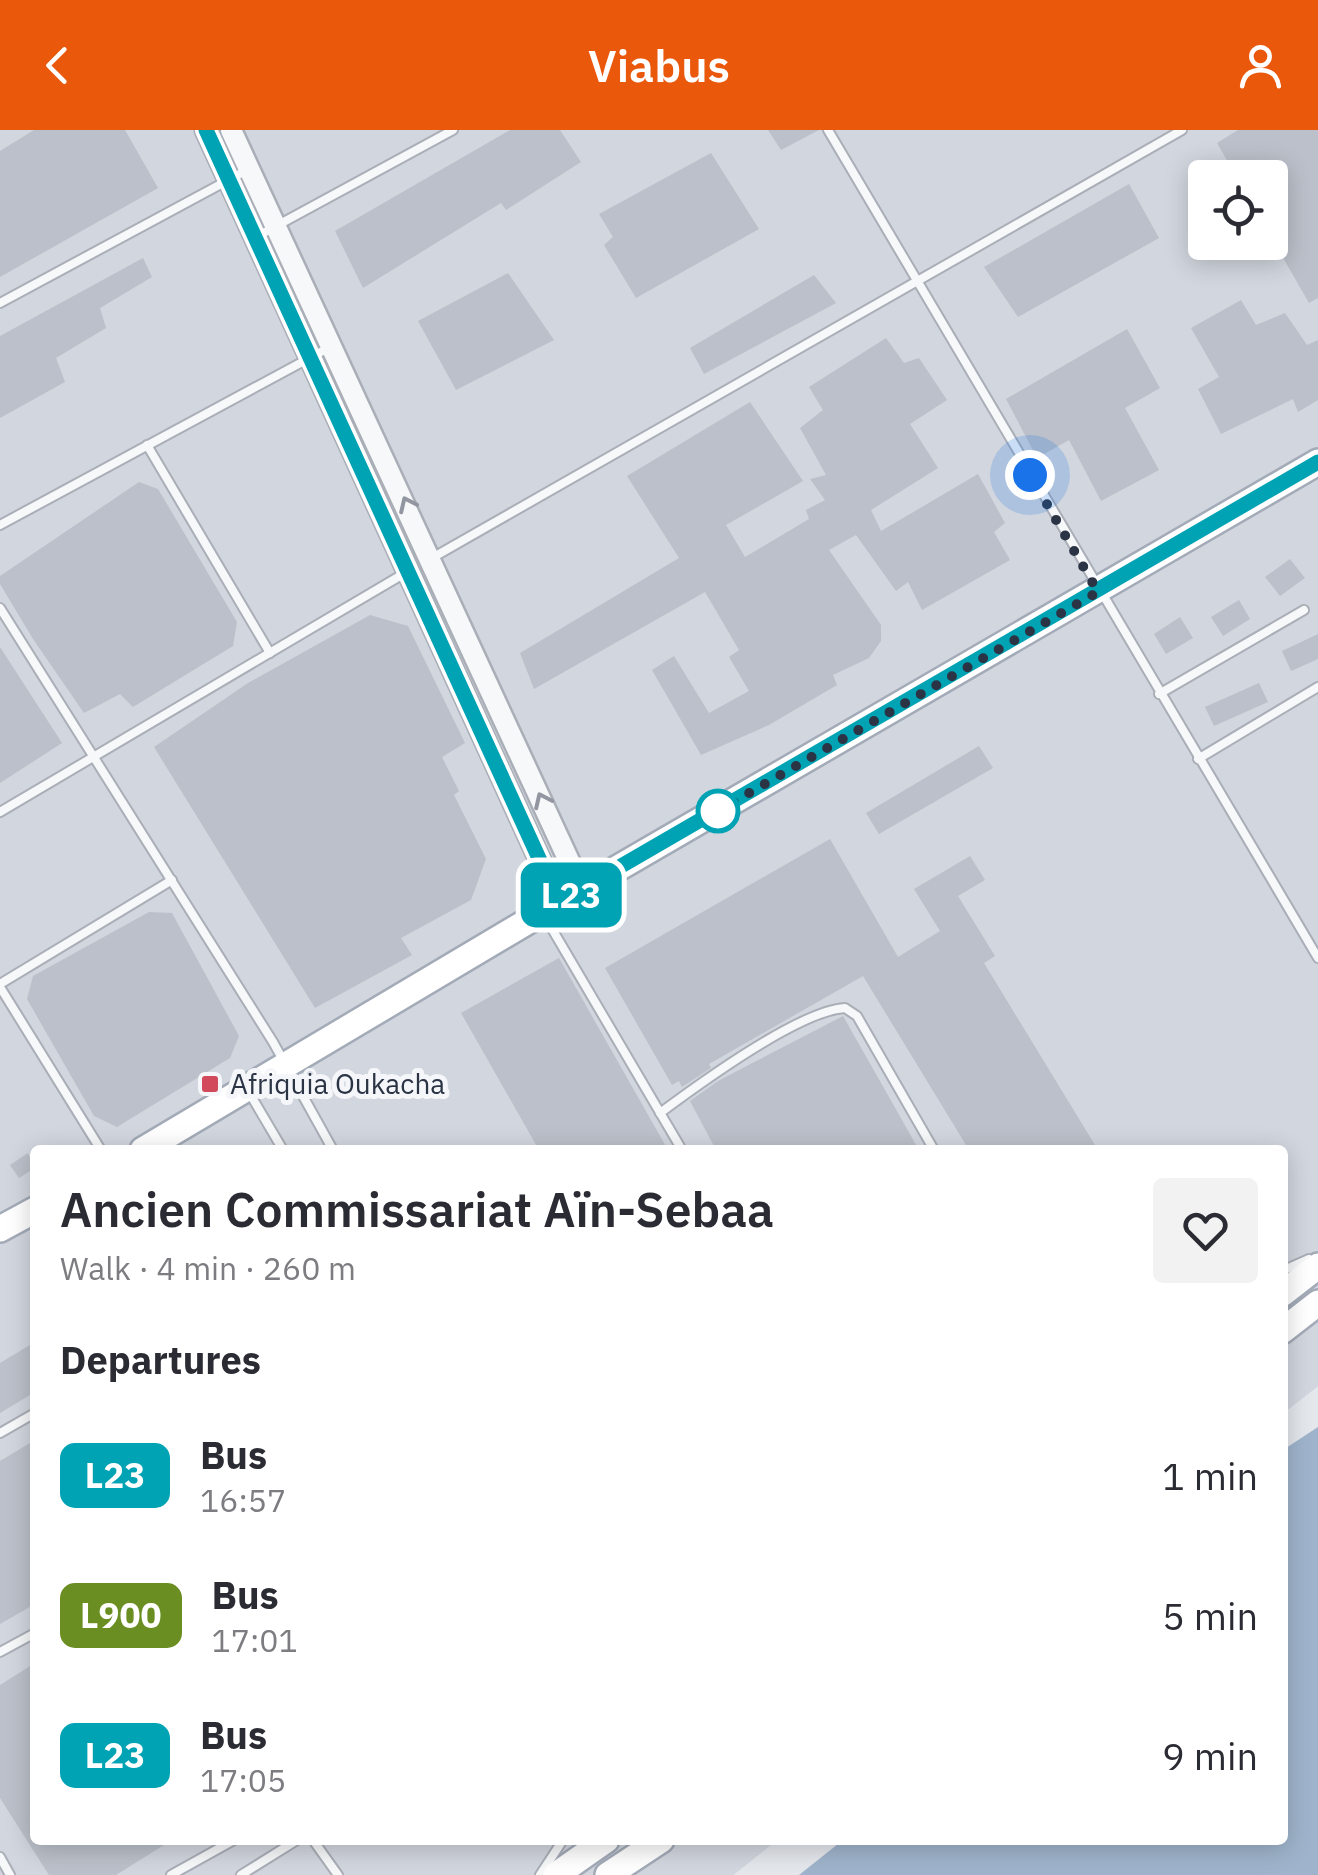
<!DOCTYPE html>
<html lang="en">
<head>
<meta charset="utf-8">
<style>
	:root { --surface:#fff; --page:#f2f2f3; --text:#2b2b33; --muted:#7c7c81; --accent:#ea580c }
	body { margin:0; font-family:"IBM Plex Sans",sans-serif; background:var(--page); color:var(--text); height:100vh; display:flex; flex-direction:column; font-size:38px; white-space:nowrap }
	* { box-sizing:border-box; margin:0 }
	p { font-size:32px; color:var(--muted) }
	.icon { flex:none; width:55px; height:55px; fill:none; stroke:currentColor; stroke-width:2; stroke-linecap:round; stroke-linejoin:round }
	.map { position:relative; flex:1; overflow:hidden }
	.side { position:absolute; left:30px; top:1015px; width:1258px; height:700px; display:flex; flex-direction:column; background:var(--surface); border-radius:10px; box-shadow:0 5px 25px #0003 }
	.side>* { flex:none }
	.badge { padding:0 20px; border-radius:15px; font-size:35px; line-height:65px }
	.controls { position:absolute; left:1188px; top:30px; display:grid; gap:20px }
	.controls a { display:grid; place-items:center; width:100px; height:100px; border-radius:10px; background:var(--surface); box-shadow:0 5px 25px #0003; font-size:50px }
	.you { position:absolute; width:50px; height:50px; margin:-25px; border:8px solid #fff; border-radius:50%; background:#1a73e8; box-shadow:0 0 0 15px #1a73e833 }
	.map>.badge { position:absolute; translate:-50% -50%; box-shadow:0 0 0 5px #fff }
	h2 { padding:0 30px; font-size:38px; line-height:90px }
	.round { display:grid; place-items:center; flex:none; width:105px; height:105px; border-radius:10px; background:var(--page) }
	.overview { display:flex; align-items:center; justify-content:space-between; height:170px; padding:0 30px }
	h1 { font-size:48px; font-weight:600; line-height:75px }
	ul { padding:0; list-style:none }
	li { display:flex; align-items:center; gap:30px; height:140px; padding:0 30px }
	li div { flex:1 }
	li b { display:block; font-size:38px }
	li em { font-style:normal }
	li .badge { min-width:110px; font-weight:700; text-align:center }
	header { display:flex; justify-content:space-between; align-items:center; height:130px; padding:0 30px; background:var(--accent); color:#fff; font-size:45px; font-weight:600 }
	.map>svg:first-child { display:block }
</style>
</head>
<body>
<header><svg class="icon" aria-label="back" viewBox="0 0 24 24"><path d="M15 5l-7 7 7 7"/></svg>Viabus<svg class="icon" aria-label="person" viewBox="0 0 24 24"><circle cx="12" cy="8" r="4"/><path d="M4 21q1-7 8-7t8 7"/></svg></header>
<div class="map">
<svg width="1318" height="1745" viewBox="0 0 1318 1745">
	<rect width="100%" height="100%" fill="#e4e7ec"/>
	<!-- built -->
	<path fill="#d2d6de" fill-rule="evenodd" d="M 0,0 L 1318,0 L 1318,1256 L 1283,1283 L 1282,1020 L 35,1020 L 35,1710 L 777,1710 L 733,1745 L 0,1745 ZM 1205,48 L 1270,48 L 1270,112 L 1205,112 Z"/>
	<!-- water -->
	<path fill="#9fb4cc" d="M 1318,1256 L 1318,1745 L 733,1745 L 777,1710 L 1282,1710 L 1283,1283 Z"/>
	<!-- pier -->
	<g fill="#e4e7ec">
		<path d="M 1318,1256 L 1318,1297 L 1283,1320 L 1283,1283 Z"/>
		<path d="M 777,1710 L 843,1710 L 799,1745 L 733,1745 Z"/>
	</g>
	<!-- building -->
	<g fill="#bbc0ca">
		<path d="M 34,0 L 125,0 L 158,58 L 0,147 L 0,21 Z"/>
		<path d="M 510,0 L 560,0 L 581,32 L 506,80 L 501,73 L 363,158 L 335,101 Z"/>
		<path d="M 768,0 L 819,0 L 781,20 Z"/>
		<path d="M 1238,0 L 1318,0 L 1318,168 L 1309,173 L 1270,105 L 1270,48 L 1237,48 L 1217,13 Z"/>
		<path d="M 711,23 L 759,99 L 636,168 L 604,115 L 613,107 L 599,84 Z"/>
		<path d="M 1129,54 L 1159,108 L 1018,187 L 984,137 Z"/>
		<path d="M 143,128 L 152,147 L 100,178 L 106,198 L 56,228 L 65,252 L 0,288 L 0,206 Z"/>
		<path d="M 508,143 L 554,210 L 456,260 L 418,191 Z"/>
		<path d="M 814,145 L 836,173 L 704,244 L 690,218 Z"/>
		<path d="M 1241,170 L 1256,195 L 1285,183 L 1307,215 L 1318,210 L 1318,270 L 1298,282 L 1293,269 L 1221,304 L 1198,259 L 1219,247 L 1191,198 Z"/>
		<path d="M 1127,199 L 1160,258 L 1125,278 L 1159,340 L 1101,371 L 1069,310 L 1037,328 L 1006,269 Z"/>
		<path d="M 886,208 L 904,233 L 919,228 L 947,270 L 910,294 L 938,338 L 871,380 L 881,401 L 978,344 L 1005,393 L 994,402 L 1010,430 L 922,480 L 908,452 L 896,461 L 856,405 L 829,420 L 881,495 L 881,511 L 869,528 L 833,545 L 837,555 L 769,595 L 701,625 L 652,540 L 674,526 L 709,583 L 749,561 L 729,527 L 739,520 L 705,462 L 534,559 L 520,523 L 679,428 L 627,346 L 750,272 L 803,351 L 726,395 L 745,427 L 809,389 L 806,380 L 825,370 L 810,349 L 826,345 L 800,298 L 823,280 L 809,257 Z"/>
		<path d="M 139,352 L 158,359 L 237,492 L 233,516 L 133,577 L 120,564 L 84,583 L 33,509 L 0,454 L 0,446 Z"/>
		<path d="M 1290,429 L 1305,448 L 1280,466 L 1265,447 Z"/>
		<path d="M 1239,470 L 1250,489 L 1223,506 L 1211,487 Z"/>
		<path d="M 370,485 L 408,496 L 465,613 L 442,627 L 459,661 L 454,665 L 486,729 L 471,770 L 401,808 L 412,825 L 315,878 L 154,617 L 248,553 Z"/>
		<path d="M 1180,487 L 1193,508 L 1166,524 L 1154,504 Z"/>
		<path d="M 1318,504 L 1318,529 L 1291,541 L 1282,521 Z"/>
		<path d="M 0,517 L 62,613 L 0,653 Z"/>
		<path d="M 1259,553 L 1268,572 L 1214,596 L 1205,577 Z"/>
		<path d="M 979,616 L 993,638 L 879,704 L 866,683 Z"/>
		<path d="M 830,709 L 898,827 L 940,801 L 914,759 L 970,726 L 985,750 L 958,766 L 995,826 L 984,833 L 1098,1020 L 969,1020 L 863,846 L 709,934 L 711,938 L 682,957 L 679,951 L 672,955 L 605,838 Z"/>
		<path d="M 149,782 L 172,783 L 239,906 L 230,928 L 117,997 L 94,986 L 27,869 L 33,846 Z"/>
		<path d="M 559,828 L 668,1020 L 539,1020 L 461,883 Z"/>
		<path d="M 843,886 L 919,1020 L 716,1020 L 690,971 L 718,951 Z"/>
		<path d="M 28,1023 L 35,1038 L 19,1048 L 10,1035 Z"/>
		<path d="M 35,1212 L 35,1262 L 0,1283 L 0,1233 Z"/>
		<path d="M 35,1310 L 35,1474 L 0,1494 L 0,1331 Z"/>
		<path d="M 35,1533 L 35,1710 L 172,1710 L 116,1745 L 49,1745 L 0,1668 L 0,1555 Z"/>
	</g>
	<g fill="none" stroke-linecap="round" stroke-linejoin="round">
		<!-- service casing -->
		<g stroke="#a9aeb7" stroke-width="12">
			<g id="service">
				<path d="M 828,0 L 1318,828"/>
				<path d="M 256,107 L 453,0"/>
				<path d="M 0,173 L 247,40"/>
				<path d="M 147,315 L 270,523"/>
				<path d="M 0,395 L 330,217"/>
				<path d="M 432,428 L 1182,0"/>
				<path d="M 0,478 L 273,912 L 333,1020"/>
				<path d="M 1159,564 L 1304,480"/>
				<path d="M 1198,629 L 1318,557"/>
				<path d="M 0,682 L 405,443"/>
				<path d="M 545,787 L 682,1020"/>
				<path d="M 0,854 L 172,750"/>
				<path d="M 0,857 L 101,1020"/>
				<path d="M 250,964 L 283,1020"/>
				<path d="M 660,983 C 699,954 799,881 845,878 L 857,886 L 934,1020"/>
				<path d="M 1282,1141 L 1309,1129"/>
				<path d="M 0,1303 L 35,1283"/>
				<path d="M 0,1522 L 35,1503"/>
				<path d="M 313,1710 L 338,1745"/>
				<path d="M 0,1727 L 10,1745"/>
				<path d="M 171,1745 L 234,1710"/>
				<path d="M 241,1745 L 297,1710"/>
				<path d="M 540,1745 L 563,1710"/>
			</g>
		</g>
		<!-- tertiary casing -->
		<g stroke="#a9aeb7" stroke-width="25">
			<g id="tertiary">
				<path d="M 206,0 L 559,772"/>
				<path d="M 231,0 L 582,759"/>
			</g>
		</g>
		<!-- primary casing -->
		<g stroke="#a3abb8" stroke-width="30">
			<g id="primary">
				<path d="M 143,1020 L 582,759 L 1318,332"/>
				<path d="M 0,1099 L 35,1080"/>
				<path d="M 1282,1164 L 1318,1136"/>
				<path d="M 1282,1201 L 1318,1173"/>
				<path d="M 556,1745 L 606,1710"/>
				<path d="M 608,1745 L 661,1710"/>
			</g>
		</g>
		<!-- service -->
		<use href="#service" stroke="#f7f8fa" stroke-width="8"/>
		<!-- tertiary -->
		<use href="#tertiary" stroke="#f7f8fa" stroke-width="20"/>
		<!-- primary -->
		<use href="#primary" stroke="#fff" stroke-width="25"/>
	</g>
	<!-- one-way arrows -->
	<defs><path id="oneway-chevron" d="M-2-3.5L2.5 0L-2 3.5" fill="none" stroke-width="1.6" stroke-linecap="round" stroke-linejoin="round" transform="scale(2.5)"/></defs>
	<g stroke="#9196a0">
		<use href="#oneway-chevron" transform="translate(407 374) rotate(-115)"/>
		<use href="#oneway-chevron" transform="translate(542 670) rotate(-115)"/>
	</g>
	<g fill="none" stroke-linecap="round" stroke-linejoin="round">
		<!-- line casing -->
		<g stroke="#fff" stroke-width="22">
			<path id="line" d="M 206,0 L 559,772 L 1318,332"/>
		</g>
		<!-- line -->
		<use href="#line" stroke="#00a3b4" stroke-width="15"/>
		<!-- walk -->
		<path stroke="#2b3445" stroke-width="10" stroke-dasharray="0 18" d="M 718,681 L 1098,462 L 1030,345"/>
	</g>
	<!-- markers -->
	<circle fill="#fff" stroke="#00a3b4" stroke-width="5" cx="718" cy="681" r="20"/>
	<rect fill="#d1495b" stroke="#f4f6f9" stroke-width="4" x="200" y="944" width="20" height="20" rx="5"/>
	<g text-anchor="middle" stroke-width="10" stroke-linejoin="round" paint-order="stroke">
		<!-- poi labels -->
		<g font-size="28" fill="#2b3445" stroke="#f4f6f9" text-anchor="start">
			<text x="230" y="964">Afriquia Oukacha</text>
		</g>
	</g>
</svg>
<div class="controls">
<a><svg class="icon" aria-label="locate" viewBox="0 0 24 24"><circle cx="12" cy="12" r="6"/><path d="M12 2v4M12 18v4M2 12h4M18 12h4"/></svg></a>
</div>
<div class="you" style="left:1030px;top:345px"></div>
<b class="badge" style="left:571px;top:765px;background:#00a3b4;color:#fff">L23</b>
<section class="side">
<div class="overview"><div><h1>Ancien Commissariat Aïn-Sebaa</h1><p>Walk · 4 min · 260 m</p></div><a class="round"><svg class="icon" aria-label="heart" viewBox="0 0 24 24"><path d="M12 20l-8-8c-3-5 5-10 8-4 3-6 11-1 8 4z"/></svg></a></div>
<h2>Departures</h2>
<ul>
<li><span class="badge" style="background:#00a3b4;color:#fff">L23</span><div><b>Bus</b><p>16:57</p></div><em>1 min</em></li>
<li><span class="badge" style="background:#6b8e23;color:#fff">L900</span><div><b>Bus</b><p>17:01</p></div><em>5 min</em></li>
<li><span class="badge" style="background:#00a3b4;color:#fff">L23</span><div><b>Bus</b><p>17:05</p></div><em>9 min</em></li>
</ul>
</section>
</div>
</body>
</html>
